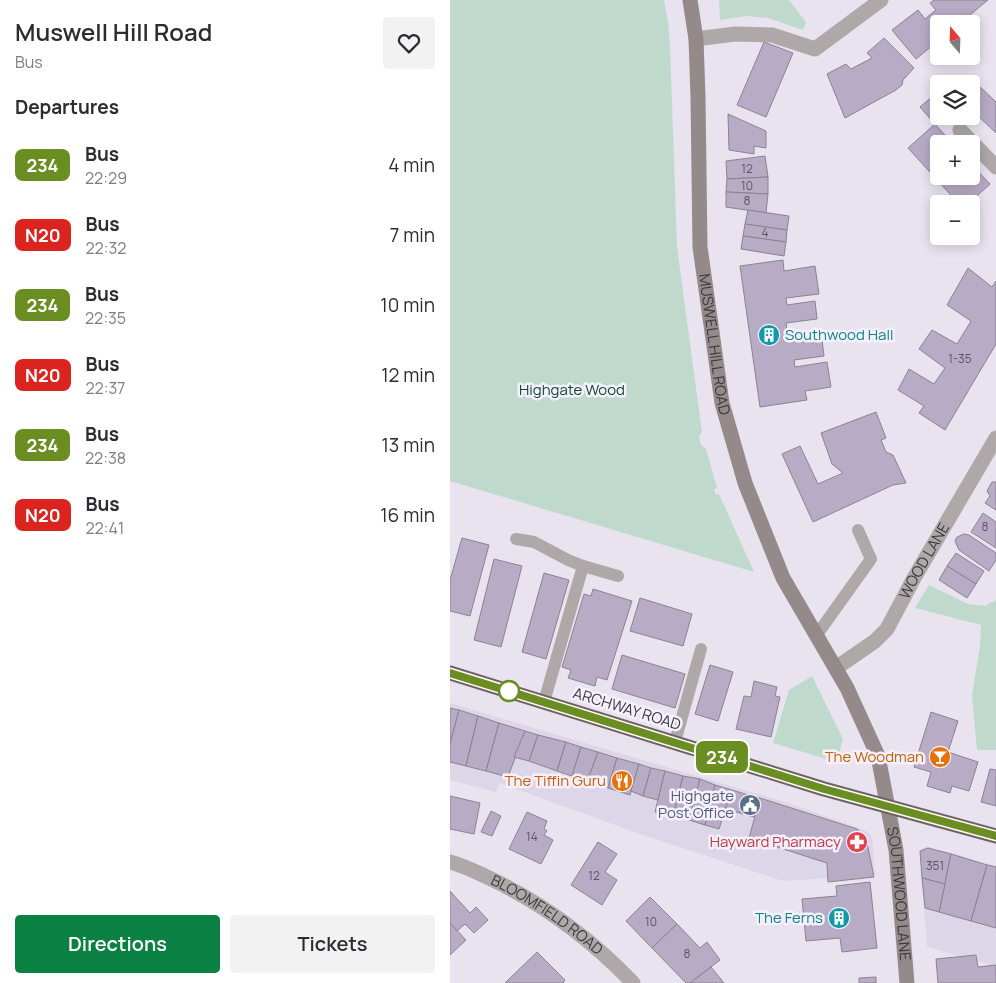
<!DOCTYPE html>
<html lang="en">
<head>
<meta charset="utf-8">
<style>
	:root { --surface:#fff; --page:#f2f2f3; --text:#2b2b33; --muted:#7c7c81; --accent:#0b8043 }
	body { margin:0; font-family:Manrope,sans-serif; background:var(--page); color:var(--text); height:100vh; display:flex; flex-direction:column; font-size:19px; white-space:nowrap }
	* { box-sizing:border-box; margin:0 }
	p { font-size:16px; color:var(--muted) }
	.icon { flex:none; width:28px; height:28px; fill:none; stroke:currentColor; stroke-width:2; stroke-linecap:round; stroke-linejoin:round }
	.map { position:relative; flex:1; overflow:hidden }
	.drawer { display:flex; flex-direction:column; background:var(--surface); width:450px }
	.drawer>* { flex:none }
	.badge { padding:0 10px; border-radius:8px; font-size:18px; line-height:32px }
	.needle { width:32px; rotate:341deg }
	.buttons { position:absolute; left:480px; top:15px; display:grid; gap:10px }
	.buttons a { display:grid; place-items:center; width:50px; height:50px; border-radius:5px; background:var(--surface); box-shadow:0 2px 12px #0003; font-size:25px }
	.map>.badge { position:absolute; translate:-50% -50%; box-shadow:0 0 0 2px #fff }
	h2 { padding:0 15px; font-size:19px; line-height:45px }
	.round { display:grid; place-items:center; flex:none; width:52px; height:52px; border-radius:5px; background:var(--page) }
	.overview { display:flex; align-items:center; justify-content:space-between; height:85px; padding:0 15px }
	h1 { font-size:24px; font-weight:600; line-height:38px }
	.cta { display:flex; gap:10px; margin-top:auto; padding:10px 15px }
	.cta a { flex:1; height:58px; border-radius:5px; background:var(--accent); color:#fff; font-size:20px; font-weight:600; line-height:58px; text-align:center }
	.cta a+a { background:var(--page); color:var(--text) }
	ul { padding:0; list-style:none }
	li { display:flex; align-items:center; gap:15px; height:70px; padding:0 15px }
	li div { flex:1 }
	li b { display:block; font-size:19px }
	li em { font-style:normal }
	li .badge { min-width:55px; font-weight:700; text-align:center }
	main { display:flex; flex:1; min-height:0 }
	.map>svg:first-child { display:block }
</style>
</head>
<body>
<main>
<section class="drawer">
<div class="overview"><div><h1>Muswell Hill Road</h1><p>Bus</p></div><a class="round"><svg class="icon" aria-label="heart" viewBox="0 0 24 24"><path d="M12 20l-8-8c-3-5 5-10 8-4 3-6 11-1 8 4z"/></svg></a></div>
<h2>Departures</h2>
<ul>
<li><span class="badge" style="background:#6b8e23;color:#fff">234</span><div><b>Bus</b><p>22:29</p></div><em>4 min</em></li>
<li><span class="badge" style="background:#dc241f;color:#fff">N20</span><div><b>Bus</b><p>22:32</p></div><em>7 min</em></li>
<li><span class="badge" style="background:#6b8e23;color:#fff">234</span><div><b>Bus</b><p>22:35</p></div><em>10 min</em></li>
<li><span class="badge" style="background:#dc241f;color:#fff">N20</span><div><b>Bus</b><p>22:37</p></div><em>12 min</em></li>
<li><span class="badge" style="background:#6b8e23;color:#fff">234</span><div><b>Bus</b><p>22:38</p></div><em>13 min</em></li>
<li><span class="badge" style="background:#dc241f;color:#fff">N20</span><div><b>Bus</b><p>22:41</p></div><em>16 min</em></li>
</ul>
<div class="cta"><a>Directions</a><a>Tickets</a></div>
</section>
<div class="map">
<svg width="546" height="983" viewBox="0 0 546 983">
	<rect width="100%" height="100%" fill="#e9e3ef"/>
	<!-- built -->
	<g fill="#ddd5e8">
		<path d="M 0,703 L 335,802 L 412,829 L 419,833 L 422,837 L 425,875 L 333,881 L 187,833 L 50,783 L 46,792 L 0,780 Z"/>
		<path d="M 476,846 L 546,866 L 546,966 L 477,947 L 470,851 Z"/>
	</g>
	<!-- green -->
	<g fill="#bfdacc">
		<path d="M 0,0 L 214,0 L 218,22 L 220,45 L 227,247 L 252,432 L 249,437 L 251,445 L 256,449 L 267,488 L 264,489 L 266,495 L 269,494 L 304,572 L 0,481 Z"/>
		<path d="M 269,0 L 339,0 L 356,22 L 353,30 L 318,18 L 296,16 L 270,20 Z"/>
		<path d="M 479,585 L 518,604 L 535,606 L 546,600 L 546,750 L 527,750 L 522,695 L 530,646 L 531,625 L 465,608 Z"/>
		<path d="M 362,676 L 393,739 L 387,762 L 323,743 L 339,690 Z"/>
	</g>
	<!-- building -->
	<g fill="#b7abc6" stroke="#89848f">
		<path d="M 484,0 L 538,0 L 509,24 L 489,24 L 489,40 L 466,59 L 442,30 L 468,10 L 475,19 L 486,10 L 480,3 Z"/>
		<path d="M 434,38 L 464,68 L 453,80 L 452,85 L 446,90 L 395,118 L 377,74 L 396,64 L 401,69 L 422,58 L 417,53 Z"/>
		<path d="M 314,42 L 343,53 L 316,117 L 287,105 Z"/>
		<path d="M 528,85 L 546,102 L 546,133 L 521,109 L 521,91 Z"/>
		<path d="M 489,91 L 489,116 L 494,116 L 485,124 L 470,107 Z"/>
		<path d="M 278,114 L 316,131 L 316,148 L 304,146 L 304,154 L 279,150 Z"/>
		<path d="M 485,124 L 503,144 L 489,144 L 489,176 L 521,176 L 521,164 L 540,184 L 518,204 L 509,204 L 458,148 Z"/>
		<path d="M 315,156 L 318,177 L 277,179 L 276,161 Z"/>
		<path d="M 318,177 L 318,194 L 276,192 L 277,179 Z"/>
		<path d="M 276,192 L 318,194 L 316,213 L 276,207 Z"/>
		<path d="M 298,210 L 339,216 L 337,230 L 295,224 Z"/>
		<path d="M 295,224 L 337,230 L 336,242 L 293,236 Z"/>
		<path d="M 293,236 L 336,242 L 334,256 L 291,249 Z"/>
		<path d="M 333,260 L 334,271 L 365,266 L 369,294 L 336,298 L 337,305 L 365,301 L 367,319 L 336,323 L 338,337 L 371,332 L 374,356 L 344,360 L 345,367 L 377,362 L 381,387 L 355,391 L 357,400 L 310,407 L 290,266 Z"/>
		<path d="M 518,268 L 542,287 L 546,281 L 546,344 L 495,430 L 469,413 L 474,406 L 448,390 L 459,369 L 484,384 L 495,368 L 469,349 L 482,330 L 507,344 L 521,321 L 497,305 Z"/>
		<path d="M 426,412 L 436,438 L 431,440 L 436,452 L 443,455 L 456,483 L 443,485 L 363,522 L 332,454 L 350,446 L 368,484 L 393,473 L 382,464 L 371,433 Z"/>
		<path d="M 542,482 L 546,482 L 546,510 L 535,503 L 540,496 L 537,491 Z"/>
		<path d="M 533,513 L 546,522 L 546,548 L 521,532 Z"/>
		<path d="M 514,534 L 519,535 L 546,553 L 546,560 L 539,571 L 509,550 L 505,541 L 507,537 Z"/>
		<path d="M 12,538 L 39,545 L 20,616 L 0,611 L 0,580 Z"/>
		<path d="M 506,553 L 534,571 L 526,584 L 497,566 Z"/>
		<path d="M 44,559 L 72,566 L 51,647 L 24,640 Z"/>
		<path d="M 497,566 L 526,584 L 517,598 L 489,580 Z"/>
		<path d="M 94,573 L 119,580 L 96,659 L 72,652 Z"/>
		<path d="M 143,589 L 182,601 L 157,680 L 147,677 L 145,686 L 118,678 L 121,670 L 112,667 L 134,594 L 141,596 Z"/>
		<path d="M 190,598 L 242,614 L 233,646 L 180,631 Z"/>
		<path d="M 172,655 L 235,674 L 225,708 L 162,689 Z"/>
		<path d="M 260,665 L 283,672 L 268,721 L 245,714 Z"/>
		<path d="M 304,681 L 327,687 L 325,696 L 330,697 L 321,737 L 286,729 L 294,696 L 301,697 Z"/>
		<path d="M 0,708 L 9,710 L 0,744 Z"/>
		<path d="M 9,710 L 28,716 L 16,766 L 0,762 L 0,744 Z"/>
		<path d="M 481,712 L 508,721 L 498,752 L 528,762 L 519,791 L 502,786 L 500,793 L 477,786 L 481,772 L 464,767 Z"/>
		<path d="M 28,716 L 49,723 L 36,771 L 16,766 Z"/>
		<path d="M 49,723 L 75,731 L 58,777 L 36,771 Z"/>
		<path d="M 75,731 L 88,735 L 79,761 L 64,757 Z"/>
		<path d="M 88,735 L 116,742 L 107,771 L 79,761 Z"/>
		<path d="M 116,742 L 131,747 L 122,776 L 107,771 Z"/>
		<path d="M 131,747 L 148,752 L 137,782 L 122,776 Z"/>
		<path d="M 148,752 L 167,758 L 158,788 L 137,782 Z"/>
		<path d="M 167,758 L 189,764 L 180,795 L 158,788 Z"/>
		<path d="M 189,764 L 201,768 L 193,796 L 181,791 Z"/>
		<path d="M 201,768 L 215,771 L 208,800 L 193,796 Z"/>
		<path d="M 540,769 L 546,770 L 546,806 L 531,802 Z"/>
		<path d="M 215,771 L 233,776 L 223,816 L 205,812 Z"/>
		<path d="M 233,776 L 250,779 L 239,820 L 223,816 Z"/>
		<path d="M 250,779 L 265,785 L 255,825 L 239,820 Z"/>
		<path d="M 265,785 L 282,790 L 269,829 L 255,825 Z"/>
		<path d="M 282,790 L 295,794 L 290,813 L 275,809 Z"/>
		<path d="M 295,794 L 310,798 L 304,817 L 290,813 Z"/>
		<path d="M 0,796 L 30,803 L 24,834 L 0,829 Z"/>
		<path d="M 310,798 L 407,829 L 416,838 L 424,877 L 378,882 L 377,863 L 299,838 Z"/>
		<path d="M 41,811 L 51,816 L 42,836 L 31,832 Z"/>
		<path d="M 77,812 L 97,821 L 94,829 L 97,831 L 94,835 L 103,840 L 91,864 L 59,849 Z"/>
		<path d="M 148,842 L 167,854 L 155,872 L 167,880 L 152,905 L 121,885 Z"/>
		<path d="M 478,848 L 501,854 L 495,884 L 472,878 L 470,851 Z"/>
		<path d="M 501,854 L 537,865 L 521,921 L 489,912 Z"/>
		<path d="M 537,865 L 546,867 L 546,928 L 521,921 Z"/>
		<path d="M 472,878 L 495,884 L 489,912 L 475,908 Z"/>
		<path d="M 420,882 L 427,948 L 392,952 L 390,938 L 356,941 L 352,899 L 387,896 L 386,886 Z"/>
		<path d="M 0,891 L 20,913 L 26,907 L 38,920 L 24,933 L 15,924 L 7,931 L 0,923 Z"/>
		<path d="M 200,897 L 227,924 L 202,948 L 176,921 Z"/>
		<path d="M 0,923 L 16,940 L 0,955 Z"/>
		<path d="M 227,924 L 250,948 L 257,942 L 270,960 L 240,983 L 236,983 L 202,948 Z"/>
		<path d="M 87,952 L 115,980 L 113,983 L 55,983 Z"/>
		<path d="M 526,955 L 528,967 L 546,965 L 546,983 L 488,983 L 486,959 Z"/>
		<path d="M 261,967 L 274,983 L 240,983 Z"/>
		<path d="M 426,977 L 426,983 L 409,983 L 409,978 Z"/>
	</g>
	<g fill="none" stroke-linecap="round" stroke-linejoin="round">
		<!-- lane -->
		<g stroke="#afa8a8" stroke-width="12">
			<path d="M 66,539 L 84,542 L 118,560 L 133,566 L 94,702"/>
			<path d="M 133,566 L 168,576"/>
			<path d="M 366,636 L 421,559 L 408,530"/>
			<path d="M 225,742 L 251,649"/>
		</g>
		<!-- street -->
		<g stroke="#afa8a8" stroke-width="15">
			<path d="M 246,39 L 285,34 L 322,35 L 365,49 L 431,0"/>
			<path d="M 510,130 L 546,167"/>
			<path id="s1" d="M 386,668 L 425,641 L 437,629 L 464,578 L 546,438"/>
			<path id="s2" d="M 0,862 C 12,865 24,871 35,876 C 91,902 141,939 183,983"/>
		</g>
		<!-- secondary -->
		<path stroke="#948a89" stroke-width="15" id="s3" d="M 240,0 L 246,39 L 248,97 L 250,247 L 272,403 L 295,483 L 333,578 L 397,688 L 428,756 L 446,850 L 457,983"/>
		<!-- highway -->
		<path stroke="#706261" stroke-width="15" d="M 0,673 L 374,789 L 546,836"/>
	</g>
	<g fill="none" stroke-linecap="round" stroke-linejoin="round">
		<!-- line casing -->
		<g stroke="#fff" stroke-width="11">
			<path id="line" d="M 0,673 L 374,789 L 546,836"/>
		</g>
		<!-- line -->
		<use href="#line" stroke="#6b8e23" stroke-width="8"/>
	</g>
	<!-- icons -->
	<defs>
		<g id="building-disc" transform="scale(1.125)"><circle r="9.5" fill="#0f9aa8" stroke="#f6f0fd"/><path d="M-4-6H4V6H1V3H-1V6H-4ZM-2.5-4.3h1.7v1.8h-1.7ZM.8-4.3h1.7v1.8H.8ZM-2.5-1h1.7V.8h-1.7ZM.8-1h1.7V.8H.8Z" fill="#fff"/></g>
		<g id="bar-disc" transform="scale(1.125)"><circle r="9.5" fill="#e8710a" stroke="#f6f0fd"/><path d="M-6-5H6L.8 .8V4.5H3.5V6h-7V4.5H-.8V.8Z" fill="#fff"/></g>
		<g id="restaurant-disc" transform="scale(1.125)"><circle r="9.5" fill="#e8710a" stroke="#f6f0fd"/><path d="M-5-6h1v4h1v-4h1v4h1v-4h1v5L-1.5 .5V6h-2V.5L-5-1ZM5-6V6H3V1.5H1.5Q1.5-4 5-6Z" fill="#fff"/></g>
		<g id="civic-disc" transform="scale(1.125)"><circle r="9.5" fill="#5c6f8a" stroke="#f6f0fd"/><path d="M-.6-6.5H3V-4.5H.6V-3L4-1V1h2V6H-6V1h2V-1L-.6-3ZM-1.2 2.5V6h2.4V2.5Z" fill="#fff"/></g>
		<g id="pharmacy-disc" transform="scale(1.125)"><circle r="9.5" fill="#e0444e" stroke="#f6f0fd"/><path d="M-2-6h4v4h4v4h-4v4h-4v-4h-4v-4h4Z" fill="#fff"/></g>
	</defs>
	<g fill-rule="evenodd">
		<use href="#building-disc" x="319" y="335"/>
		<use href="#bar-disc" x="490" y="757"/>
		<use href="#restaurant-disc" x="172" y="781"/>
		<use href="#civic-disc" x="300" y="805"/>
		<use href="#pharmacy-disc" x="407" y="842"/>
		<use href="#building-disc" x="389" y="918"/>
	</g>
	<!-- markers -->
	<circle fill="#fff" stroke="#6b8e23" stroke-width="2.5" cx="59" cy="691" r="10"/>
	<g text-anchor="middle" stroke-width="5" stroke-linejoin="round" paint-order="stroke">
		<!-- number labels -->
		<g font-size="12" fill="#5a5660">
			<text x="297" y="173">12</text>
			<text x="297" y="190">10</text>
			<text x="297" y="205">8</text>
			<text x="315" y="237">4</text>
			<text x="510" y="363">1-35</text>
			<text x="535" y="531">8</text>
			<text x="82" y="841">14</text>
			<text x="485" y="870">351</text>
			<text x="144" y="880">12</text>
			<text x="201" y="926">10</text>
			<text x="237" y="958">8</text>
		</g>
		<!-- culture labels -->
		<g font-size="15" fill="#0d838f" stroke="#f6f0fd" text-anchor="start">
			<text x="335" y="340">Southwood Hall</text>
			<text x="373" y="923" text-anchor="end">The Ferns</text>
		</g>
		<!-- street labels -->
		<g font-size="15" fill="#3b393e" stroke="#f6f0fd">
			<text dy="5" stroke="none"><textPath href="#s3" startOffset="346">MUSWELL HILL ROAD</textPath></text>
			<text dy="5" stroke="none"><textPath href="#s1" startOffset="142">WOOD LANE</textPath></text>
			<text transform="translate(177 709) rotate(17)" y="5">ARCHWAY ROAD</text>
			<text dy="5" stroke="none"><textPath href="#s3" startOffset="932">SOUTHWOOD LANE</textPath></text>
			<text dy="5" stroke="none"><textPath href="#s2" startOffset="111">BLOOMFIELD ROAD</textPath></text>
		</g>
		<!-- park labels -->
		<g font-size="15" fill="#0d4933" stroke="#f6f0fd">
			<text x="122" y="395">Highgate Wood</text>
		</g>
		<!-- food labels -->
		<g font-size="15" fill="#c56008" stroke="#f6f0fd" text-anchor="end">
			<text x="474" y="762">The Woodman</text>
			<text x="156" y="786">The Tiffin Guru</text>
		</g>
		<!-- service labels -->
		<g font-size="15" fill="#4e5e75" stroke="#f6f0fd" text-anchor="end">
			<text x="284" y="801">Highgate<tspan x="284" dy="17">Post Office</tspan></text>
		</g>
		<!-- health labels -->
		<g font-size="15" fill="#be3a42" stroke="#f6f0fd" text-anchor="end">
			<text x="391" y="847">Hayward Pharmacy</text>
		</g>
	</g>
</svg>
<div class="buttons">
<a><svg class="needle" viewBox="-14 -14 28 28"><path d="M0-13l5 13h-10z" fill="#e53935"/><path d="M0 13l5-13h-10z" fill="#7c7c81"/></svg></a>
<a><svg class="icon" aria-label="layers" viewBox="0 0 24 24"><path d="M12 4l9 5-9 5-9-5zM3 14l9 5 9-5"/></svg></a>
<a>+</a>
<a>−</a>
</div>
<b class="badge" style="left:272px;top:757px;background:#6b8e23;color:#fff">234</b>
</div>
</main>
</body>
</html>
